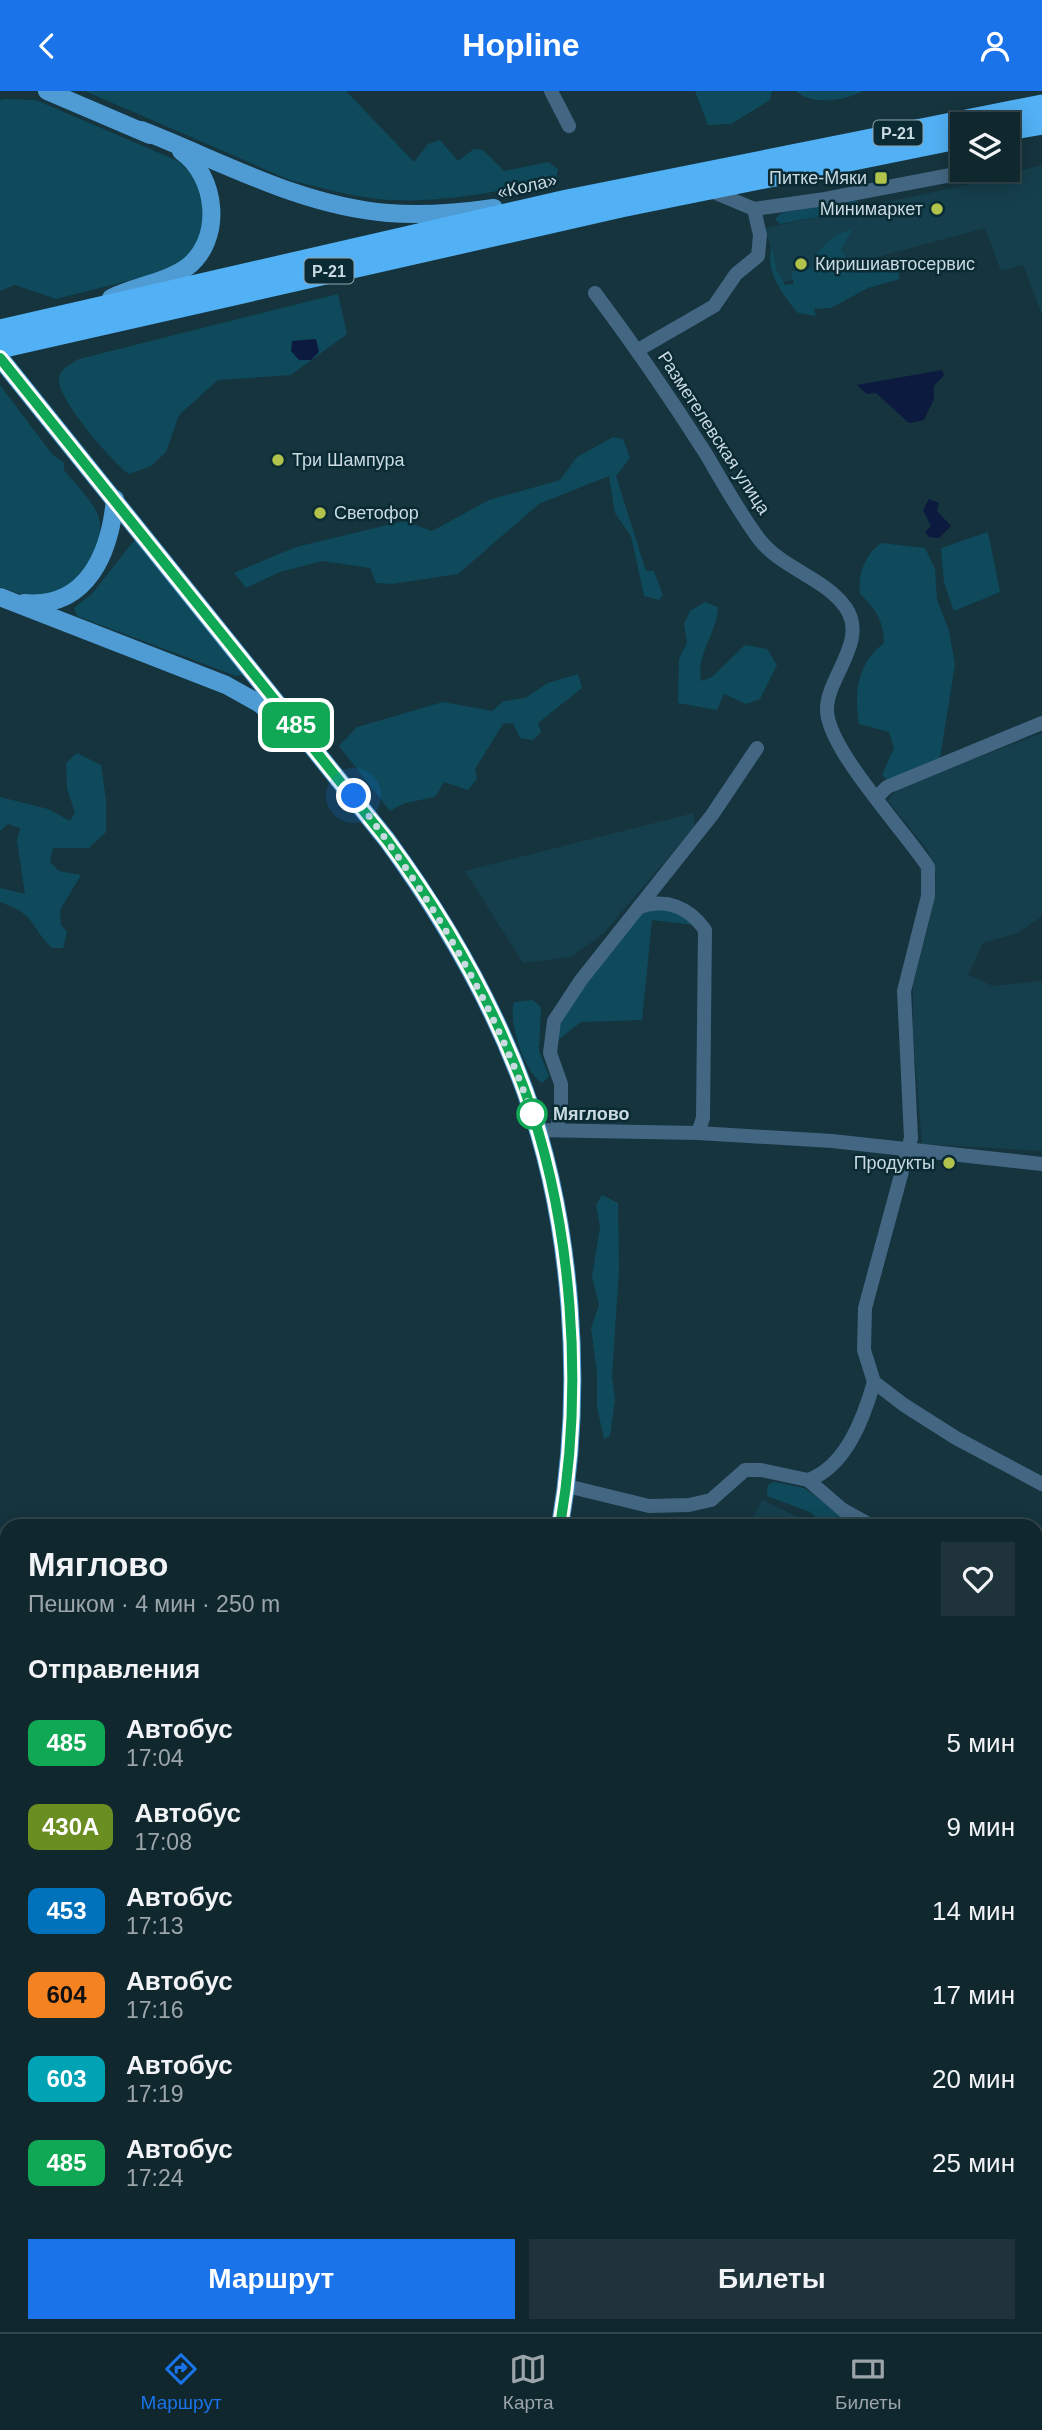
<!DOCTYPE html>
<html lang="ru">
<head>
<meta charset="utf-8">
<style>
	:root { --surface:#10272e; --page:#1e333a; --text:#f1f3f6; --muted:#9ca5aa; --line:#30444a; --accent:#1a73e8 }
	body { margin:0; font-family:Arial,sans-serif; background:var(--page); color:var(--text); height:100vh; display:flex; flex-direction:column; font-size:26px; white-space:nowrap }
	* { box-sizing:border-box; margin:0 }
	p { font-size:23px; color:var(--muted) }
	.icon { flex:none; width:38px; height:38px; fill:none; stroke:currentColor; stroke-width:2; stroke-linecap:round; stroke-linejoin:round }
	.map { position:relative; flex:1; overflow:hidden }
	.side { position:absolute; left:0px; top:1428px; width:1043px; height:814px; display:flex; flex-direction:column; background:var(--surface); border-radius:21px 21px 0 0; box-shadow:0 4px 18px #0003,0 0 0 2px var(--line) }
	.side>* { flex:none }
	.badge { padding:0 14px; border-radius:10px; font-size:24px; line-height:46px }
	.buttons { position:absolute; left:950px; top:21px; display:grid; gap:14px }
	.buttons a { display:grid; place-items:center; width:70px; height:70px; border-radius:0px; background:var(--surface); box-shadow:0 4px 18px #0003,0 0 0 2px var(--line); font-size:35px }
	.you { position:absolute; width:35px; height:35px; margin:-18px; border:5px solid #fff; border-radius:50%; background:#1a73e8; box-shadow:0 0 0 10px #1a73e833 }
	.map>.badge { position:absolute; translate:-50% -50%; box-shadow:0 0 0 4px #fff }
	h2 { padding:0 28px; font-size:26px; line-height:63px }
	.round { display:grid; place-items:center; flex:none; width:74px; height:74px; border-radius:0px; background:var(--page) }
	.head { display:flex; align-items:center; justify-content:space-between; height:119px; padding:0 28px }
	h1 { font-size:33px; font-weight:800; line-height:52px }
	.cta { display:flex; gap:14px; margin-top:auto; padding:14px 28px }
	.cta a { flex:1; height:80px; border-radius:0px; background:var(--accent); color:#fff; font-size:28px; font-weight:800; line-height:80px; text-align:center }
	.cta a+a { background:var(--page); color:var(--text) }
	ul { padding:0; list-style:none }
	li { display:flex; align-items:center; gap:21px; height:84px; padding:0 28px }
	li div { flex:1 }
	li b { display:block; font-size:26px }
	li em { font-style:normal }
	li .badge { min-width:77px; font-weight:700; text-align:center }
	header { display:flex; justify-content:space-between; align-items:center; height:91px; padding:0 28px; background:var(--accent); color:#fff; font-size:32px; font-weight:800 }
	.tabs { display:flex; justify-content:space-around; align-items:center; height:98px; border-top:2px solid var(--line); background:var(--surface); font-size:19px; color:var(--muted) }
	.tabs a { display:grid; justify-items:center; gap:4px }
	.tabs .current { color:var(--accent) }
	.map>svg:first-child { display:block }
</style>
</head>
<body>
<header><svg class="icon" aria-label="back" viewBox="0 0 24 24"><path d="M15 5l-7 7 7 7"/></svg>Hopline<svg class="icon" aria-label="person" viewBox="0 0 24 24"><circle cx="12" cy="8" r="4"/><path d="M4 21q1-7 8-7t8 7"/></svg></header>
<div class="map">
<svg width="1042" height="2241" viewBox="0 0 1042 2241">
	<rect width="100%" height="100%" fill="#15343e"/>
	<!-- built -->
	<g fill="#153f4c">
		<path d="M 1042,74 L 1042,224 L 1023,174 L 1001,180 L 985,137 L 781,192 L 765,137 L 976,92 Z"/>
		<path d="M 1042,642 L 1042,825 L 1018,842 L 983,852 L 968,884 L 993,895 L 1042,890 L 1042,1060 L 922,1053 L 913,944 L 913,894 L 932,819 L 936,786 L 928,760 L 888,710 L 898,697 Z"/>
		<path d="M 694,722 L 694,736 L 678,755 L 603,843 L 571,866 L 523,872 L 465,780 Z"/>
		<path d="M 762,1409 L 817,1435 L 749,1435 Z"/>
	</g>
	<!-- green -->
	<g fill="#0e4a5b">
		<path d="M 85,0 L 346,0 L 414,71 L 428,53 L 440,49 L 458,70 L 474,58 L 483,59 L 504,80 L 548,71 L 558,78 L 556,89 C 498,100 437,114 378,108 C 348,105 321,96 292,90 Z"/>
		<path d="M 695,0 L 772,0 L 770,9 L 731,33 L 708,34 Z"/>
		<path d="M 796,0 L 863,0 C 844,10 812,15 796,0 Z"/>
		<path d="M 5,8 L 36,9 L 180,71 L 201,94 L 206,126 L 198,156 L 179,177 L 56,208 L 15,194 L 0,200 L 0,9 Z"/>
		<path d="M 855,109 L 861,114 L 857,118 L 780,133 L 775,128 L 781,122 Z"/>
		<path d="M 853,138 L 841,158 L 854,179 L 878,168 L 896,174 L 900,188 L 868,197 L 831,217 L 814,218 L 816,225 L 798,222 C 783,204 764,180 772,155 L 777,180 L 785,194 L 794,193 L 791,181 L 816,176 L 814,165 C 830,150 830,145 853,138 Z"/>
		<path d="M 338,203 L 347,243 L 291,284 L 218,289 L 179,324 L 166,361 L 151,375 L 129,383 C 113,372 55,306 59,287 C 61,277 71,273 79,268 Z"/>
		<path d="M 0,294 L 52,363 L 64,372 L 64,379 C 74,392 95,412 99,427 C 107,458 80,494 52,504 C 35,510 16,501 0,496 Z"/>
		<path d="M 613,346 L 623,348 L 630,367 L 616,385 L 646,480 L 654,480 L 663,504 L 659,509 L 644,505 L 631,445 L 615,422 L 609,385 L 539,413 L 458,483 L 392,493 L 376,492 L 370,477 L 322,470 L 280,481 L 246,497 L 234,482 L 296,456 L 404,430 L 432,440 L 489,409 L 560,389 L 577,366 Z"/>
		<path d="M 988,441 L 1000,501 L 954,520 L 944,492 L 941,457 Z"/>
		<path d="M 136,447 L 244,583 L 236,585 L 77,525 L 74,517 L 92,503 Z"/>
		<path d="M 881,452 L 925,457 L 935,478 L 937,509 L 949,540 L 955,573 L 940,667 L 888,690 L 882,684 L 894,657 L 889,641 L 859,633 C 854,602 857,573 884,552 C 884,530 875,517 860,503 C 858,482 865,464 881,452 Z"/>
		<path d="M 705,511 L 718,516 C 717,543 696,562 701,590 L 712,586 L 745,554 L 767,558 L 777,574 L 760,608 L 746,613 L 724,603 L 717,619 L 678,612 L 679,568 L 687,552 L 684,533 L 690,520 Z"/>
		<path d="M 578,583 L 582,597 L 538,632 L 541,641 L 533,649 L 520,647 L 513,632 L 503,633 L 475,678 L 477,688 L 468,699 L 444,691 L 435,706 L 405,712 L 390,720 L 339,655 L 357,636 L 443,611 L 492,620 L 504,610 L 525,607 L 548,592 Z"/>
		<path d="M 77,662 L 101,674 L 106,709 L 106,741 L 89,757 L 53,757 L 50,771 L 59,780 L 81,784 L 60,819 L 61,834 L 67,841 L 63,857 L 52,857 C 28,833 37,824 0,811 L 0,797 L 25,803 L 17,750 L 20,737 L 8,733 L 0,740 L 0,706 L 48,718 L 70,730 L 75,722 L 67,697 L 66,672 Z"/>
		<path d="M 664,818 L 685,825 L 695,834 L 652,829 L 642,929 L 581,931 L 554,952 L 555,943 L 583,894 L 641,822 Z"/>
		<path d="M 533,909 L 541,916 L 539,960 L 549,985 L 542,992 C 524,981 508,931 514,911 Z"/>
		<path d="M 602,1104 L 618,1112 L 619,1178 L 612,1286 L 615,1308 L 610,1345 L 604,1348 L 597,1316 L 597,1282 L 591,1237 L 599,1214 L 592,1186 L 600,1136 L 596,1114 Z"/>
		<path d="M 774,1391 L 804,1397 L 855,1435 L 825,1435 L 810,1421 L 767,1405 L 768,1394 Z"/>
		<path d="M 1036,2009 L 1042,2016 L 1042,2059 L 1036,2053 Z"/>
	</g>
	<!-- water -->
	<g fill="#0b1a3e">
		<path d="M 316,248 L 319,261 L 311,269 L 299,269 L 291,260 L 292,250 Z"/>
		<path d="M 942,279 L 944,284 L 934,295 L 934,308 L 924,329 L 909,332 L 876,302 L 867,303 L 857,294 Z"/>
		<path d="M 929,408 L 939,412 L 937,420 L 951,435 L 939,447 L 929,446 L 925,441 L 931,435 L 923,419 Z"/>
	</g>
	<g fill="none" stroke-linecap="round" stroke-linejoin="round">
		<!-- minor -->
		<g stroke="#436682" stroke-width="14">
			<path d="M 551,0 L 569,35"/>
			<path d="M 709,99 L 754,118 L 825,108 L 977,79"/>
			<path d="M 595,202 C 634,254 671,308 706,363 C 723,392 739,421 759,448 C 782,478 824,486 846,517 C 868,550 828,585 827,617 C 825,656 906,741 928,776 L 928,805 L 904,900 L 911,1047 L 865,1217 L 864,1259 L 874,1291 L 904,1314 L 956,1347 L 1042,1393"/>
			<path d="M 638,259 L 714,215 L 736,183 L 758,165 L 760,144 L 754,118"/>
			<path d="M 876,707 L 887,696 L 1042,632"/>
			<path d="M 639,816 C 666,807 689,816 705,839 L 703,1027 L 698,1042"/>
			<path d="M 536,1039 L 698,1042 L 832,1050 L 1042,1073"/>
			<path d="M 557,1039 L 561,1014 L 561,993 L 550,962 L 554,930 L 581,889 L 712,724 L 757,657"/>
			<path d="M 808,1389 C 846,1376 864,1326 874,1291"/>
			<path d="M 567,1395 L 649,1415 L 689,1414 L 711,1409 L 745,1379 L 761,1379 L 808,1389 L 843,1419 L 872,1435"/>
			<path d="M 1036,1660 L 1042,1656"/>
			<path d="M 1036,1885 L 1042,1890"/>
			<path d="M 1036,2062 L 1042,2052"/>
			<path d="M 1036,2074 L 1042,2075"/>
		</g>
		<!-- major -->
		<g stroke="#4f9bd4" stroke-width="18">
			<path d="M 47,0 L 150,44"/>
			<path d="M 141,39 C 221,70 300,115 388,122 C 424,125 459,122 494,117"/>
			<path d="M 111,207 C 135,195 164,192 186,177 C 224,149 217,85 181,60"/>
			<path d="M 0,267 L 387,749 C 444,827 492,909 525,1000 C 573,1133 584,1296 560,1435"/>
			<path d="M 0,506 L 226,594 L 260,613 L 284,634"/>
			<path d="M 24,512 C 88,518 110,461 115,408"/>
			<path d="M 282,2241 L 284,2235"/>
		</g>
		<!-- highway -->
		<g stroke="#52b0f4" stroke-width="21">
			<path d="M 1008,39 L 1042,33"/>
			<path d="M 0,239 L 567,109 L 1042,14"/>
			<path d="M 0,257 L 621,116 L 962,47"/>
		</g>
	</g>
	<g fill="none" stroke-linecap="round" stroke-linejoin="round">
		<!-- line casing -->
		<g stroke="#fff" stroke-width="16">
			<path id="line" d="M 0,267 L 387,749 C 444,826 492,910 525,1000 C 573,1133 584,1296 560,1435"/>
		</g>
		<!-- line -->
		<use href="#line" stroke="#10a855" stroke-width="10"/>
		<!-- walk -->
		<path stroke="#c9dae1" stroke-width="7" stroke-dasharray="0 12.6" d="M 354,705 C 429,804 491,905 532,1023"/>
	</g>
	<!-- markers -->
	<g fill="#b2c34c" stroke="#0a2a34" stroke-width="2.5">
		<rect x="874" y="80" width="14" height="14" rx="3.5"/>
		<circle cx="937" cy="118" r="7"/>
		<circle cx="801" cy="173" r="7"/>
		<circle cx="278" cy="369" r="7"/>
		<circle cx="320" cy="422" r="7"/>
		<circle cx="949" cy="1072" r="7"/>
	</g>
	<circle fill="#fff" stroke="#10a855" stroke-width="3.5" cx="532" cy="1023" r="14"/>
	<g text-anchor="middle" stroke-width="5" stroke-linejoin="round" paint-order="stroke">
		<!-- shield labels -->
		<g fill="#0a2a34" stroke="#90a5ad" stroke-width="2">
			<rect x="873.5" y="29.5" width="49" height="25" rx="5"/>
			<rect x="304.5" y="167.5" width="49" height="25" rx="5"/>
		</g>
		<g font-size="16" font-weight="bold" fill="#c9dae1">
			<text x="898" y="48">Р-21</text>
			<text x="329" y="186">Р-21</text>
		</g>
		<!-- poi labels -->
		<g font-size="18" fill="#c9dae1" stroke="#0a2a34" text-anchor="end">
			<text x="867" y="93">Питке-Мяки</text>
			<text x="923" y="124">Минимаркет</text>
			<text x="815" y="179" text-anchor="start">Киришиавтосервис</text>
			<text x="292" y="375" text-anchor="start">Три Шампура</text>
			<text x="334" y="428" text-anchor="start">Светофор</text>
			<text x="935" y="1078">Продукты</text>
		</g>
		<!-- street labels -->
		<g font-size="18" fill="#c9dae1" stroke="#0a2a34">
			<text transform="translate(527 95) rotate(-13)" y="6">«Кола»</text>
			<text transform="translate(714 342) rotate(57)" y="6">Разметелевская улица</text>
		</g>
		<!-- stop labels -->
		<g font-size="18" font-weight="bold" fill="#c9dae1" stroke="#0a2a34" text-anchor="start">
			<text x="553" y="1029">Мяглово</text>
		</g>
	</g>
</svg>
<div class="buttons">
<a><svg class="icon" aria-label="layers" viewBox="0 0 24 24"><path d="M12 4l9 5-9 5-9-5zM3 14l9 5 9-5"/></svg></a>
</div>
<div class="you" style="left:354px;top:705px"></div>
<b class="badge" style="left:296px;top:634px;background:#10a855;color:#fff">485</b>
<section class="side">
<div class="head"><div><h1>Мяглово</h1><p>Пешком · 4 мин · 250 m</p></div><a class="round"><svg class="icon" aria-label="heart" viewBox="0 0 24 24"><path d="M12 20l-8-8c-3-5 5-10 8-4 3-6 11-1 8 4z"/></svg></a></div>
<h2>Отправления</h2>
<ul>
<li><span class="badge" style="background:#10a855;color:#fff">485</span><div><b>Автобус</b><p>17:04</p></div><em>5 мин</em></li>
<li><span class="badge" style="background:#6b8e23;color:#fff">430А</span><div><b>Автобус</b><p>17:08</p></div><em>9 мин</em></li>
<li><span class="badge" style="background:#0072bc;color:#fff">453</span><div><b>Автобус</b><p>17:13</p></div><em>14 мин</em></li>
<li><span class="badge" style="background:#f58220;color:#111">604</span><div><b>Автобус</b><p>17:16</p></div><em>17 мин</em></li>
<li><span class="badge" style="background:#00a3b4;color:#fff">603</span><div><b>Автобус</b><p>17:19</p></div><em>20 мин</em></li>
<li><span class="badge" style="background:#10a855;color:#fff">485</span><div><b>Автобус</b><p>17:24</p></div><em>25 мин</em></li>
</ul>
<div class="cta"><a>Маршрут</a><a>Билеты</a></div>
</section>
</div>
<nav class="tabs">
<a class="current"><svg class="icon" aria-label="directions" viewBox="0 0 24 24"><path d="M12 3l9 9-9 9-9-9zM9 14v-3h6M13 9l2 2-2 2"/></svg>Маршрут</a>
<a><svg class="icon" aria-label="map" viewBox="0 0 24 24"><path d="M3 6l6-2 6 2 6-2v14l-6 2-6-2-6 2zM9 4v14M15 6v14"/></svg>Карта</a>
<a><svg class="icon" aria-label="tickets" viewBox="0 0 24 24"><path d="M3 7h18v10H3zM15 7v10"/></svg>Билеты</a>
</nav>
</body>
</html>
